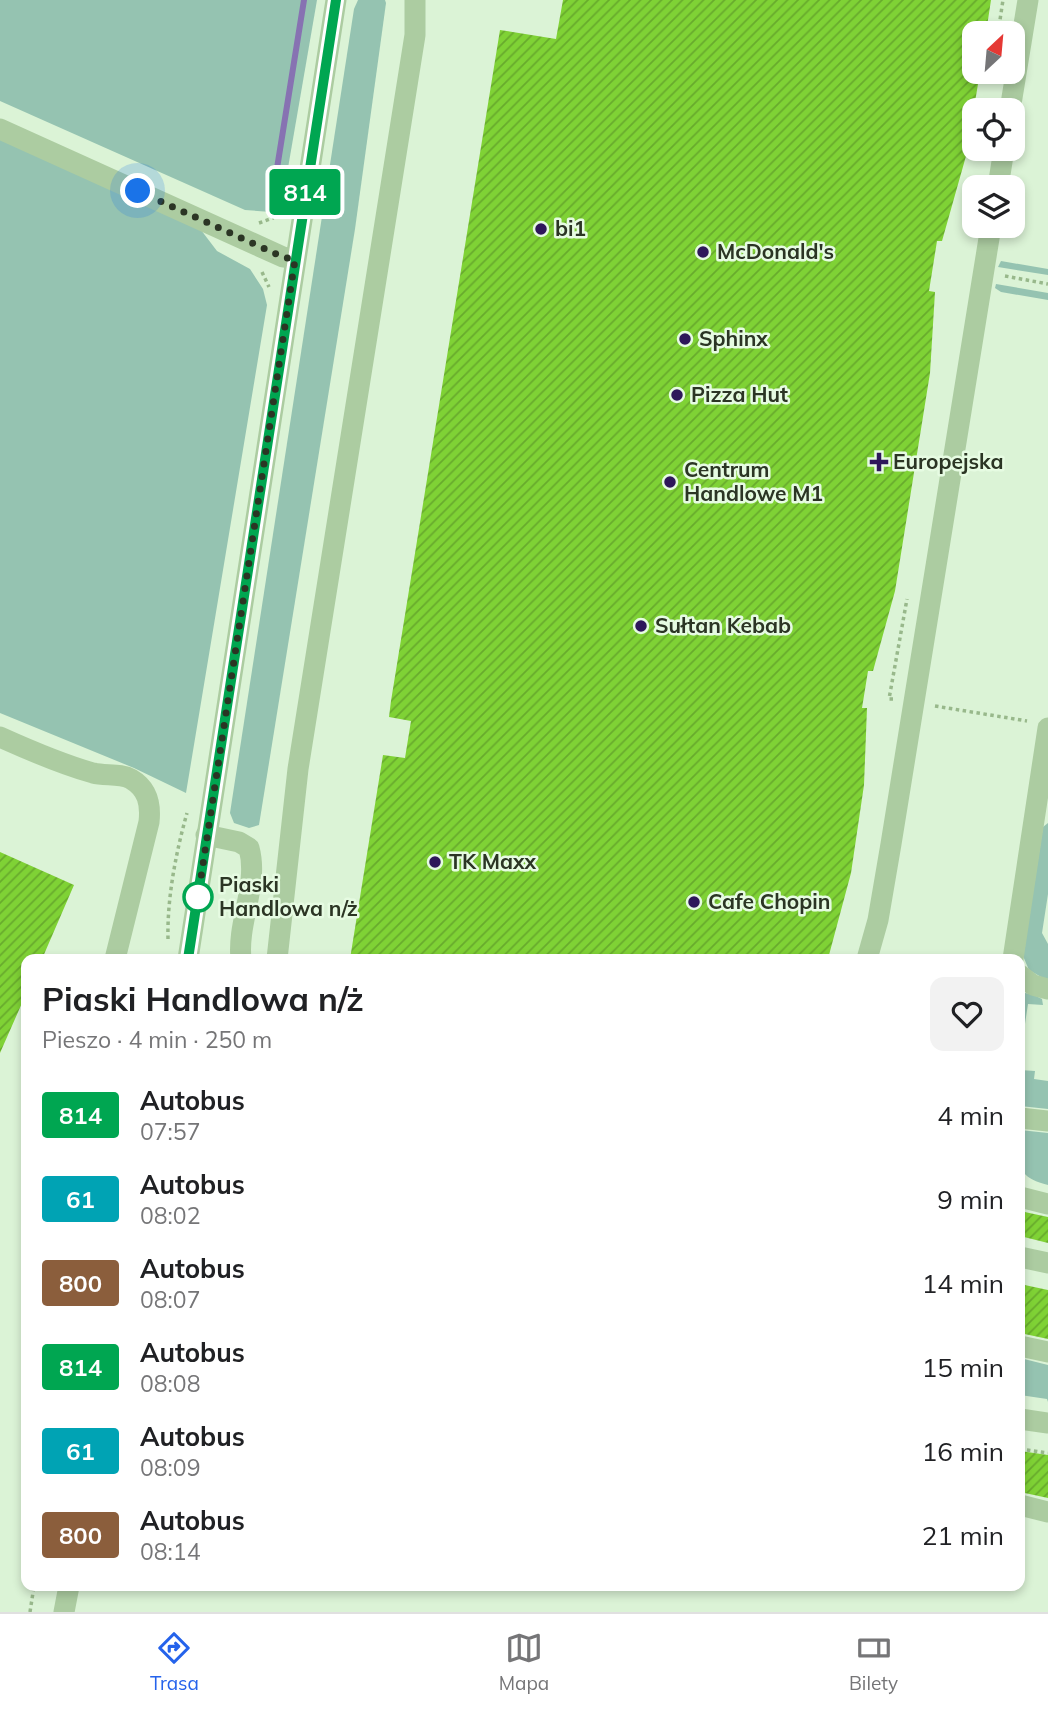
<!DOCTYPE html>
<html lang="pl">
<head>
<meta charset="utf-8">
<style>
	:root { --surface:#fff; --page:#f2f2f2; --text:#202124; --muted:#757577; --line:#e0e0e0; --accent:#2563eb }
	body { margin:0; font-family:Mulish,sans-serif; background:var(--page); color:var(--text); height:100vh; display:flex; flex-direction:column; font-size:26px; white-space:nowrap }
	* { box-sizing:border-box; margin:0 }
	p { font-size:23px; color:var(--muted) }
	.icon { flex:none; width:38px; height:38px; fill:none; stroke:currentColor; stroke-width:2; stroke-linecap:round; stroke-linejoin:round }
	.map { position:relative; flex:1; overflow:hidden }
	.side { position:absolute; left:21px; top:954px; width:1004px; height:637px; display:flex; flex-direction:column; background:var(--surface); border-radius:14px; box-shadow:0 4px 10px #0003 }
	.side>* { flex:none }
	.badge { padding:0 14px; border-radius:5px; font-size:24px; line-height:46px }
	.needle { width:46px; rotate:26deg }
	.fabs { position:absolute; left:962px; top:21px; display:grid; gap:14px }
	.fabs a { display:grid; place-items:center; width:63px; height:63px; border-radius:14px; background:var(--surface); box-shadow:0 4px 10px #0003; font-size:35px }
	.you { position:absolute; width:35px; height:35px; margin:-18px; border:5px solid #fff; border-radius:50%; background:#1a73e8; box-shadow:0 0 0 10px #1a73e833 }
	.map>.badge { position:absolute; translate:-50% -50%; box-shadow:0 0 0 4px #fff }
	.round { display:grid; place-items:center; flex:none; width:74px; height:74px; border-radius:14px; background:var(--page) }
	.overview { display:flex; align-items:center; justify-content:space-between; height:119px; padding:0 21px }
	h1 { font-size:33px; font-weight:700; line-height:52px }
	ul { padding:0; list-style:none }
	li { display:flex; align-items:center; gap:21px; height:84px; padding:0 21px }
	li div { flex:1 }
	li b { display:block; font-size:26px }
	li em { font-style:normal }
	li .badge { min-width:77px; font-weight:700; text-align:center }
	.menu { display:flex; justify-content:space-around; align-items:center; height:98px; border-top:2px solid var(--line); background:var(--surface); font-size:19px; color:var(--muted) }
	.menu a { display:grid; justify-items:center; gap:4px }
	.menu .on { color:var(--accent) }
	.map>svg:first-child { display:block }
</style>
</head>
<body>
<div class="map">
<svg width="1048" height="1612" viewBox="0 0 1048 1612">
	<defs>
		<pattern id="building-hatch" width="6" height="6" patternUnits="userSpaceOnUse" patternTransform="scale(1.75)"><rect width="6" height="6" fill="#7fd235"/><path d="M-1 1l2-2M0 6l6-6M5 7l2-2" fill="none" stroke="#68ab2d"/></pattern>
	</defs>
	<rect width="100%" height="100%" fill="#dbf3d6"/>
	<!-- grass -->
	<g fill="#95c3b1">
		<path d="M 0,0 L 317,0 L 284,191 L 271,212 L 245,210 L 0,101 Z"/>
		<path d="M 358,0 L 385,0 L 386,3 L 355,229 L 259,825 L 249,828 L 234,823 L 230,813 L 354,9 Z"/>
		<path d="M 0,137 L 201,230 L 217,251 L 250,269 L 263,289 L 267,305 L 186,793 L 134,768 L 0,713 Z"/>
		<path d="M 1001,261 L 1048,269 L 1048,275 L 998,267 Z"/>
		<path d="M 996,284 L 1048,293 L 1048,300 L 1001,292 L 995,288 Z"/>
		<path d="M 1048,823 L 1048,894 L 1042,933 L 1048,944 L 1048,981 L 1029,970 L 1023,956 L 1043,827 Z"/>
		<path d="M 1021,992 L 1034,995 L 1042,999 L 1043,1005 L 1028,1004 L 1020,1057 Z"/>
		<path d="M 1020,1070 L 1035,1071 L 1034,1079 L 1048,1081 L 1048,1109 L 1020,1106 Z"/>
		<path d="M 1020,1130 L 1048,1133 L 1048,1185 C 1012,1176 1020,1162 1020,1130 Z"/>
		<path d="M 1020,1358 L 1048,1365 L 1048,1402 L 1047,1399 L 1020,1395 Z"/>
	</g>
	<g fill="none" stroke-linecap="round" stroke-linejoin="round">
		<!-- stream -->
		<path stroke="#8772b2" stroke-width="6" d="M 274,187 L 304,0"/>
	</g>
	<!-- building -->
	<g fill="url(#building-hatch)">
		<path d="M 563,0 L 991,0 L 986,33 L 975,33 L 975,72 L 980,72 L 966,156 L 942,241 L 937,241 L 929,291 L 935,292 L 930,373 L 895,591 L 873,671 L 868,671 L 862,708 L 867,708 L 864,785 L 851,873 L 829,955 L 823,954 L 822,959 L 350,959 L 383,755 L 405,758 L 411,721 L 389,717 L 391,701 L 500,30 L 556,39 Z"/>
		<path d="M 0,852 L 74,885 L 42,959 L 26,959 L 26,994 L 0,1053 Z"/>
		<path d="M 1020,1211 L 1048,1217 L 1048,1243 L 1020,1236 Z"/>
		<path d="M 1020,1284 L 1048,1290 L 1048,1339 L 1020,1333 Z"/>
		<path d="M 1020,1451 L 1048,1455 L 1048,1498 L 1020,1492 Z"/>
	</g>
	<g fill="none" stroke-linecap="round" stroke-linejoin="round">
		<!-- path -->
		<g stroke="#98b88b" stroke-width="3.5" stroke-dasharray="3.5 3.5" stroke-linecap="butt">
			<path d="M 998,33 L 1003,0"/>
			<path d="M 973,213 L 975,199"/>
			<path d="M 259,223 L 273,218 L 282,210"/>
			<path d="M 262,272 L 269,287"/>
			<path d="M 1005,276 L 1048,284"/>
			<path d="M 893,699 L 889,699 L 907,599"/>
			<path d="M 935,706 L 1027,721"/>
			<path d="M 168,939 C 167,898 176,852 187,813"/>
			<path d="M 1020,1449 L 1048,1453"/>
			<path d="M 30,1612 L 34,1586"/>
		</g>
		<!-- minor -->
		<g stroke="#accca1" stroke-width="21">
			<path d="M 1010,110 L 1028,0"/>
			<path d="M 0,129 L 283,257 L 295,259"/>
			<path d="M 998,187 L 1004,149"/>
			<path d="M 0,737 C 31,751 61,764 93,773 C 105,776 121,773 131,779 C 148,789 151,804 149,822 L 115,959"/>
			<path d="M 206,835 L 239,842 L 249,848 C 259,885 237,922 241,959"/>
			<path d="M 188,959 L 336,0"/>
			<path d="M 277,959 L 298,769 L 415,35 L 415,0"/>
			<path d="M 867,959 L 878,920 L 891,844 L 991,226"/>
			<path d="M 1013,959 L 1048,728"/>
			<path d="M 1020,975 L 1033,985 L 1048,989"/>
			<path d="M 1020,1118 L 1048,1121"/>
			<path d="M 1020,1197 L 1048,1204"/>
			<path d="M 1020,1257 L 1048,1263"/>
			<path d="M 1020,1346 L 1048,1352"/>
			<path d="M 1020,1419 L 1048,1423"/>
			<path d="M 1020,1505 L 1048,1512"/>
			<path d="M 64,1612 L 69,1586"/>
		</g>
	</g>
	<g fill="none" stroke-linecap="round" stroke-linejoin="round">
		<!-- line casing -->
		<g stroke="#fff" stroke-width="16">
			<path id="line" d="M 188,959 L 336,0"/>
		</g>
		<!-- line -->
		<use href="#line" stroke="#00a651" stroke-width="10"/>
		<!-- walk -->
		<path stroke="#2b3524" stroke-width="7" stroke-dasharray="0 12.6" d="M 138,191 L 283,257 L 295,260 L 198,897"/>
	</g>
	<!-- markers -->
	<g fill="#2e175a" stroke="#e6fbe2" stroke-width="2.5">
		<circle cx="541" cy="229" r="7"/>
		<circle cx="703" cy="252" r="7"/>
		<circle cx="685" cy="339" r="7"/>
		<circle cx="677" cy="395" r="7"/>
		<path d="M875.5 451.5h7v7h7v7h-7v7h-7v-7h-7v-7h7z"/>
		<circle cx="670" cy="482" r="7"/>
		<circle cx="641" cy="626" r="7"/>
		<circle cx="435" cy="862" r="7"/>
		<circle cx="694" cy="902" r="7"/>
	</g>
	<circle fill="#fff" stroke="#00a651" stroke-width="3.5" cx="198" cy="897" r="14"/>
	<g text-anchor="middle" stroke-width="5" stroke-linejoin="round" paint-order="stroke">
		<!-- poi labels -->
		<g font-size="21" font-weight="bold" fill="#2b3524" stroke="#e6fbe2" text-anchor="start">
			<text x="555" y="236">bi1</text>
			<text x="717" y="259">McDonald's</text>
			<text x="699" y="346">Sphinx</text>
			<text x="691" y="402">Pizza Hut</text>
			<text x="893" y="469">Europejska</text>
			<text x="684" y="477">Centrum<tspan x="684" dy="24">Handlowe M1</tspan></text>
			<text x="655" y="633">Sułtan Kebab</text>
			<text x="449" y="869">TK Maxx</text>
			<text x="708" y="909">Cafe Chopin</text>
		</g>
		<!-- stop labels -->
		<g font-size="21" font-weight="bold" fill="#2b3524" stroke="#e6fbe2" text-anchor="start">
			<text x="219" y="892">Piaski<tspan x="219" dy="24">Handlowa n/ż</tspan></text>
		</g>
	</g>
</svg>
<div class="fabs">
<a><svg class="needle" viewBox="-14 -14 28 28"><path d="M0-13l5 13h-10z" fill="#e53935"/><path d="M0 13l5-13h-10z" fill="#757577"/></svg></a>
<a><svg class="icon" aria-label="locate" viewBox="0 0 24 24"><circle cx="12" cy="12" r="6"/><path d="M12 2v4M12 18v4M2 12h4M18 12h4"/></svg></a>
<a><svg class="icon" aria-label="layers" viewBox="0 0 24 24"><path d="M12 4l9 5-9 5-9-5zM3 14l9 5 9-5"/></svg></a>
</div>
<div class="you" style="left:138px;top:191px"></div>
<b class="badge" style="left:305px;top:192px;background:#00a651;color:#fff">814</b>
<section class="side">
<div class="overview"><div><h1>Piaski Handlowa n/ż</h1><p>Pieszo · 4 min · 250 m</p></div><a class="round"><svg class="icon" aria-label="heart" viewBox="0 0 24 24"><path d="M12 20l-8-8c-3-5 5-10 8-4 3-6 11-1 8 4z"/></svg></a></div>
<ul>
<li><span class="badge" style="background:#00a651;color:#fff">814</span><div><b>Autobus</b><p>07:57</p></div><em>4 min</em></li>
<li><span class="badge" style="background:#00a3b4;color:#fff">61</span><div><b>Autobus</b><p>08:02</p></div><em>9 min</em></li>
<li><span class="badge" style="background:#8b5e3c;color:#fff">800</span><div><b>Autobus</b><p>08:07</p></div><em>14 min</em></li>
<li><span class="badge" style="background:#00a651;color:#fff">814</span><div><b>Autobus</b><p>08:08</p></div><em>15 min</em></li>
<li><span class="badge" style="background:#00a3b4;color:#fff">61</span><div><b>Autobus</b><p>08:09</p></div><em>16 min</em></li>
<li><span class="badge" style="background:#8b5e3c;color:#fff">800</span><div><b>Autobus</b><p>08:14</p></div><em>21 min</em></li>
</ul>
</section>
</div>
<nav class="menu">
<a class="on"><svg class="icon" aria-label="directions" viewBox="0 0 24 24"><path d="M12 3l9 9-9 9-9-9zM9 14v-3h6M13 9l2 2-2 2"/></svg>Trasa</a>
<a><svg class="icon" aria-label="map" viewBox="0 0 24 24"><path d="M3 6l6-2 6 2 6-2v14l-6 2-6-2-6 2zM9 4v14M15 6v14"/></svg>Mapa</a>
<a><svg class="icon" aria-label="tickets" viewBox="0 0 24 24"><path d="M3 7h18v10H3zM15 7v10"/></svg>Bilety</a>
</nav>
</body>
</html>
